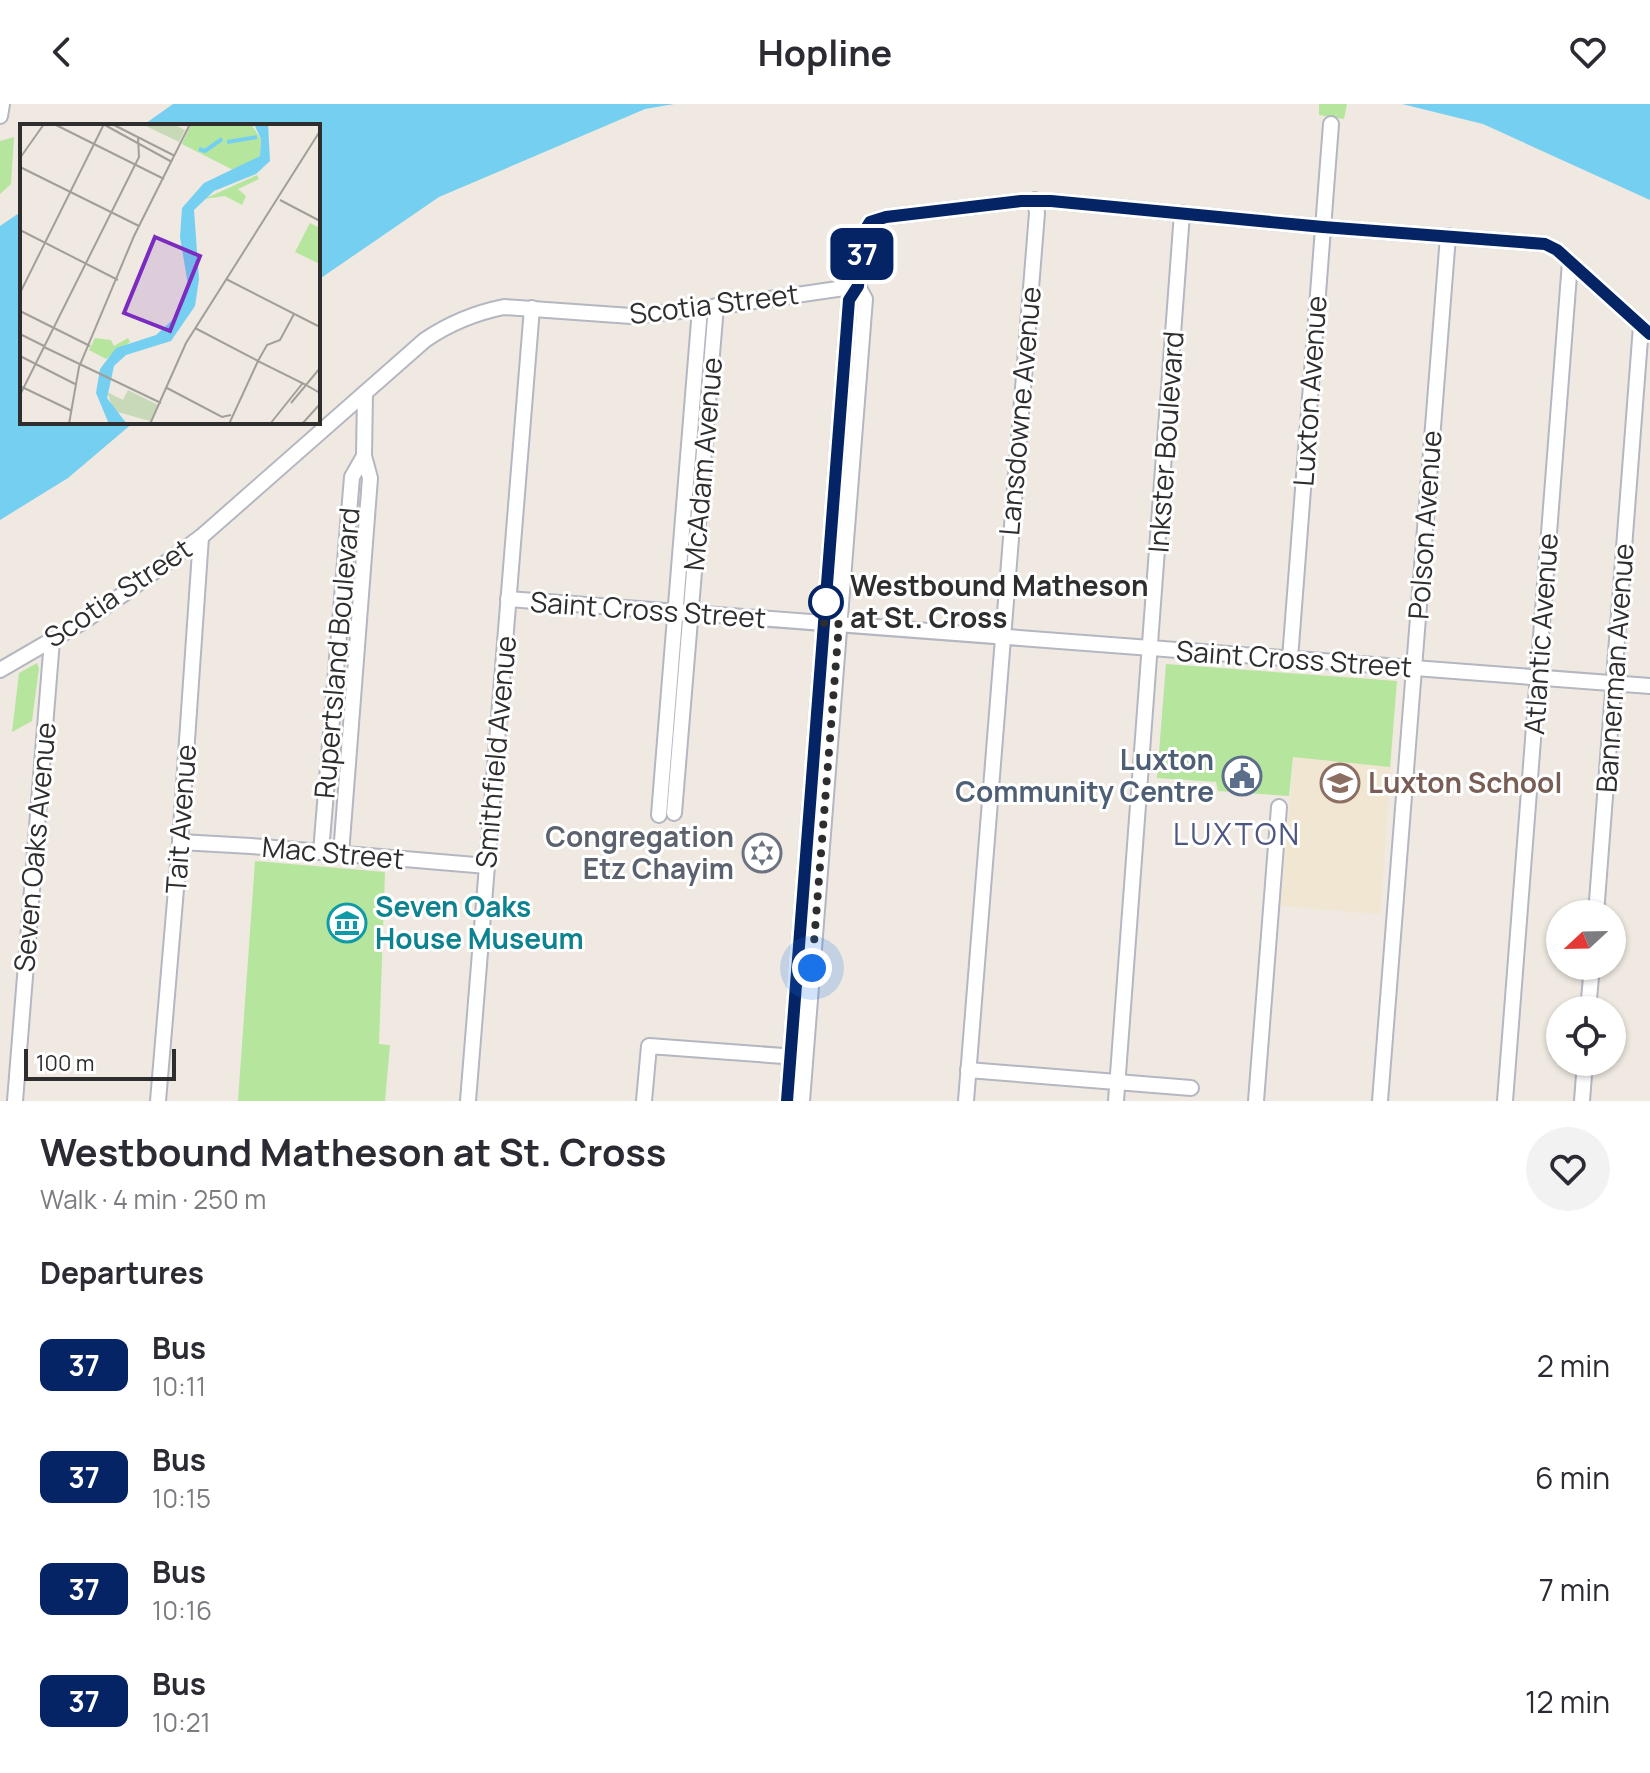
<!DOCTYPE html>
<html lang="en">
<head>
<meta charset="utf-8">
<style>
	:root { --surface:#fff; --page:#f2f2f3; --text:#2b2b33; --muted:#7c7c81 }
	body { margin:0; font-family:Manrope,sans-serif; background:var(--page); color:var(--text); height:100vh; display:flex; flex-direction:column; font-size:30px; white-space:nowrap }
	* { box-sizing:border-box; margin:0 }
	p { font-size:26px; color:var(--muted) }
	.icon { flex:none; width:44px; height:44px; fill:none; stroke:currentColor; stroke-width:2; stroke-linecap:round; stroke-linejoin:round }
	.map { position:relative; height:997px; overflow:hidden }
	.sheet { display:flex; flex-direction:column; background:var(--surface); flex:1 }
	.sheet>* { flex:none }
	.badge { padding:0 16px; border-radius:12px; font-size:28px; line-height:52px }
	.needle { width:52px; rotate:248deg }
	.fabs { position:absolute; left:1546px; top:796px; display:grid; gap:16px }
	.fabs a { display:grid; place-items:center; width:80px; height:80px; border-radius:50%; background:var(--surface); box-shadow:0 2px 6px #0004; font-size:40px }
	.scale { position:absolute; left:24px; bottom:20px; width:152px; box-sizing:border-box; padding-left:8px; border:4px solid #2e2e2e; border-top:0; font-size:22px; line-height:28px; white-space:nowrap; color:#2e2e2e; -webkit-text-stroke:6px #fff; paint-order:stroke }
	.you { position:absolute; width:40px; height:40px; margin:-20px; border:6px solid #fff; border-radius:50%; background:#1a73e8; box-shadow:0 0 0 12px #1a73e833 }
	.map>.badge { position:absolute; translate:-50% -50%; box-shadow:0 0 0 4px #fff }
	h2 { padding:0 40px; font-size:30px; line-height:72px }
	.round { display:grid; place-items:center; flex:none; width:84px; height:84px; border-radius:42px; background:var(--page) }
	.head { display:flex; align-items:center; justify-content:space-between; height:136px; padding:0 40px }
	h1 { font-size:38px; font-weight:700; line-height:60px }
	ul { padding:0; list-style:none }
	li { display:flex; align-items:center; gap:24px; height:112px; padding:0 40px }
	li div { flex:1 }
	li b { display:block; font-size:30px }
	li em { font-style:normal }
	li .badge { min-width:88px; font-weight:700; text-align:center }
	header { display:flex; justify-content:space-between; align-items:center; height:104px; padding:0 40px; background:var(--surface); font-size:36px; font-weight:700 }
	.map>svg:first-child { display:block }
</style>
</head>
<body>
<header><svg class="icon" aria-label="back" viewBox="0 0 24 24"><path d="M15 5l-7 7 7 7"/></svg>Hopline<svg class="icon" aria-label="heart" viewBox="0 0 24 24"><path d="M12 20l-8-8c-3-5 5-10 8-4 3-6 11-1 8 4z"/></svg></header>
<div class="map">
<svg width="1650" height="997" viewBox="0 0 1650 997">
	<rect width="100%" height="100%" fill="#efe9e1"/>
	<!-- education -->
	<path fill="#f0e6d1" d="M 1301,570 L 1397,577 L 1380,810 L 1281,802 Z"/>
	<!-- green -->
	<g fill="#b6e59e">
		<path d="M 1319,0 L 1347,0 L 1344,15 L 1319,11 Z"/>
		<path d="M 14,33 L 11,80 L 0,90 L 0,37 Z"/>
		<path d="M 37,559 L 39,564 L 32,617 L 12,628 L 19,569 Z"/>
		<path d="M 1166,560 L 1397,577 L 1390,663 L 1293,653 L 1289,692 L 1218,687 L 1216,678 L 1157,674 Z"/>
		<path d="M 255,757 L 385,768 L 379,940 L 390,941 L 385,997 L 238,997 Z"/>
	</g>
	<!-- water -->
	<g fill="#75cff0">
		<path d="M 173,0 L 674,0 L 645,5 L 439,93 L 318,176 L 318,22 L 142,22 Z"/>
		<path d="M 1402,0 L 1650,0 L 1650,96 L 1483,20 Z"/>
		<path d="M 22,107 L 22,318 L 134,318 L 68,374 L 0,416 L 0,122 Z"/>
	</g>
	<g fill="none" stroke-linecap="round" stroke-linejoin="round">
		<!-- minor casing -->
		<g stroke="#b4b7c1" stroke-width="18">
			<g id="minor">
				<path d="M 0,12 L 2,0"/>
				<path d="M 508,495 L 1650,582"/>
				<path d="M 1290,555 L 1331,20"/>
				<path d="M 0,566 L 81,519 L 125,489 L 201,433 L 425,236 C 450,219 474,209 504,203 L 631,212 L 700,205 L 858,182"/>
				<path d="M 674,709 L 716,202"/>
				<path d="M 659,711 L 700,205"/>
				<path d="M 180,738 L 251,742 L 487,762"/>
				<path d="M 321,748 L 352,373 L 364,352"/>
				<path d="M 341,750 L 370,374 L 364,352 L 365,289"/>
				<path d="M 1596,810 L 1641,222"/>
				<path d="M 1588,906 L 1592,862"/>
				<path d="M 968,966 L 1191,984"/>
				<path d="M 15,997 L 52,536"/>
				<path d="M 158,997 L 180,738 L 201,433"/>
				<path d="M 468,997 L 532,204"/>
				<path d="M 644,997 L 649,942 L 797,953"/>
				<path d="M 787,997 L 849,196 L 858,182 L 864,128 L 870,118 L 886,113 L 1021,97 L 1051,97 L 1323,123 L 1545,140 L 1557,146 L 1650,230"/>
				<path d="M 802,997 L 865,195 L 858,182"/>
				<path d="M 966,997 L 1037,109 L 1035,96"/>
				<path d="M 1116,997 L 1182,109"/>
				<path d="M 1256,997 L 1279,703"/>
				<path d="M 1380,997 L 1448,132"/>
				<path d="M 1505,997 L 1570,158"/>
				<path d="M 1582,997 L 1585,958"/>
			</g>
		</g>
		<!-- minor -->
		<use href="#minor" stroke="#fff" stroke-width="14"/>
	</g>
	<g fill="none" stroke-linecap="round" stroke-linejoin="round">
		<!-- line casing -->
		<g stroke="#fff" stroke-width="18">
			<path id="line" d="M 787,997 L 849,196 L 858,182 L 864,128 L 870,118 L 886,113 L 1021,97 L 1051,97 L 1323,123 L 1545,140 L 1557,146 L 1650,230"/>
		</g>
		<!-- line -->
		<use href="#line" stroke="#052465" stroke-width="12"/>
		<!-- walk -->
		<path stroke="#2e2e2e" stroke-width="8" stroke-dasharray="0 14.4" d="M 812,864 L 839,520 L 824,519 L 826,498"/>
	</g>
	<!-- icons -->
	<defs>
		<g id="civic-ring" transform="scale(2)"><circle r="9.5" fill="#fff" stroke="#5c6f8a" stroke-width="1.5"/><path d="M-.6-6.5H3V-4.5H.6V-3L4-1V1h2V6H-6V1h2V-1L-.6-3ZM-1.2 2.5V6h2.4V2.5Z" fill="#5c6f8a"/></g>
		<g id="school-ring" transform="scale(2)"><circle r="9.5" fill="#fff" stroke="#8d6e63" stroke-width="1.5"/><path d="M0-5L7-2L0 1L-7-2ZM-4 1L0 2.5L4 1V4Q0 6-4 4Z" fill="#8d6e63"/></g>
		<g id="synagogue-ring" transform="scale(2)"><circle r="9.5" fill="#fff" stroke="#6b7280" stroke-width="1.5"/><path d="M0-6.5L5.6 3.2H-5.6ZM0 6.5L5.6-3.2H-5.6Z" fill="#6b7280"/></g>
		<g id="museum-ring" transform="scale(2)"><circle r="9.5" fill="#fff" stroke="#0f9aa8" stroke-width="1.5"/><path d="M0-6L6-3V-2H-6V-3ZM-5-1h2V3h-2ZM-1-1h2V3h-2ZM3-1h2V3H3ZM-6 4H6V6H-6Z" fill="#0f9aa8"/></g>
	</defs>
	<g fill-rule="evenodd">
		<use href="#civic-ring" x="1242" y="672"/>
		<use href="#school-ring" x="1340" y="679"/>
		<use href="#synagogue-ring" x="762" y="749"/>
		<use href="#museum-ring" x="347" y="819"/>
	</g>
	<!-- markers -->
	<circle fill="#fff" stroke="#052465" stroke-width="4" cx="826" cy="498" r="16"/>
	<g text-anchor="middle" stroke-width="6" stroke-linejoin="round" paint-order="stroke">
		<!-- street labels -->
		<g font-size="28" fill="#2e2e2e" stroke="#fff">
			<text transform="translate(714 200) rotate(-7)" y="10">Scotia Street</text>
			<text transform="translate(1310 287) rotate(-86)" y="10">Luxton Avenue</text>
			<text transform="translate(1020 307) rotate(-85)" y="10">Lansdowne Avenue</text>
			<text transform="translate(1166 338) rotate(-86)" y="10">Inkster Boulevard</text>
			<text transform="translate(703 360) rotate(-85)" y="10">McAdam Avenue</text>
			<text transform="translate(1425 421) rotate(-86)" y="10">Polson Avenue</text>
			<text transform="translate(118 489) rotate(-34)" y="10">Scotia Street</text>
			<text transform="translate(648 506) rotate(4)" y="10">Saint Cross Street</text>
			<text transform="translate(1541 530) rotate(-86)" y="10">Atlantic Avenue</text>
			<text transform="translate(337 549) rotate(-85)" y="10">Rupertsland Boulevard</text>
			<text transform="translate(1294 555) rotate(4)" y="10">Saint Cross Street</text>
			<text transform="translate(1615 564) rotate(-86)" y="10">Bannerman Avenue</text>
			<text transform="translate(496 648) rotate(-85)" y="10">Smithfield Avenue</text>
			<text transform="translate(181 715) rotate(-86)" y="10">Tait Avenue</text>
			<text transform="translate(35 743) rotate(-85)" y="10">Seven Oaks Avenue</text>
			<text transform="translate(333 749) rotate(5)" y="10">Mac Street</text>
		</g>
		<!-- stop labels -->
		<g font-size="28" font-weight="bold" fill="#2e2e2e" stroke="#fff" text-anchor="start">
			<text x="850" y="492">Westbound Matheson<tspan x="850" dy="32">at St. Cross</tspan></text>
		</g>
		<!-- service labels -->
		<g font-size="28" font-weight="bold" fill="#4e5e75" stroke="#fff" text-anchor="end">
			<text x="1214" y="666">Luxton<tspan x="1214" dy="32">Community Centre</tspan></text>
		</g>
		<!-- education labels -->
		<g font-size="28" font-weight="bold" fill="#785e54" stroke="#fff" text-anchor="start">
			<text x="1368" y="689">Luxton School</text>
		</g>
		<!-- worship labels -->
		<g font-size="28" font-weight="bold" fill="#5b616d" stroke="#fff" text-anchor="end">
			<text x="734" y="743">Congregation<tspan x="734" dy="32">Etz Chayim</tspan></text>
		</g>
		<!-- culture labels -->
		<g font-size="28" font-weight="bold" fill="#0d838f" stroke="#fff" text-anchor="start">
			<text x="375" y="813">Seven Oaks<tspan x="375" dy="32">House Museum</tspan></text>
		</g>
		<!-- neighbourhood labels -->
		<g font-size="30" letter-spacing="2" fill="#4d5680" stroke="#fff">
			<text x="1237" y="741">LUXTON</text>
		</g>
	</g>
	<!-- overview -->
	<g transform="translate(20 20)">
		<rect width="300" height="300" fill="#efe9e1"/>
		<path d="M 171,0 L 231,0 L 241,15 L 240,32 L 215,47 L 162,20 ZM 237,51 L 239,55 L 218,65 L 226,72 L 222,81 L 205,72 L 184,75 ZM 290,99 L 300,104 L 300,140 L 275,128 ZM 75,214 L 91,216 L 94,222 L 108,214 L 110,218 L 86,235 L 69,226 Z" fill="#b6e59e"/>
		<path d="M 153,0 L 165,6 L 159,18 L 126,2 ZM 108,266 L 138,281 L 130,297 L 94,287 L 87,268 L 103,276 Z" fill="#c8d9b8"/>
		<path d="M 234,0 L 248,0 L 250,37 L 236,50 L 194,67 L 174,86 L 179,155 L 175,182 L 151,217 L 106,231 L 94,242 L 87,274 L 107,300 L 89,300 L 76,269 L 80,245 L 96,224 L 136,211 L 159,190 L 168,161 L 160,113 L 162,84 L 184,59 L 240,32 L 241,15 Z" fill="#75cff0"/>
		<path fill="none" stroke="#75cff0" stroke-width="4" d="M 207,18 L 237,13M 179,25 L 185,27 L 202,15"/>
		<path fill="none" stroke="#a29e99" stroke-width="2" d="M 34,0 L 144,55M 83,0 L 152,38M 92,0 L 155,32M 0,34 L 24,0M 0,43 L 119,102M 260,76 L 300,97M 0,106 L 98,156M 206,155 L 300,203M 0,169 L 84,0M 0,187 L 70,222M 175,204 L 238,237 L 247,221 L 260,216 L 274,190M 0,210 L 24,222M 24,223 L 141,279M 0,232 L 55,260M 2,263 L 52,287M 147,264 L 202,293 L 211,291M 0,271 L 119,33 L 118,13M 271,279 L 286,261 L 300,269M 49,300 L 59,243 L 114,112 L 170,0M 130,300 L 166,219 L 300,7M 209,300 L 238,237 L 286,261 L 300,244M 250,300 L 282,260M 282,300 L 300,280"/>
		<path fill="#7b2cbf" fill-opacity="0.15" stroke="#7b2cbf" stroke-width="4" d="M 135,113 L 180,132 L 150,207 L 104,189 Z"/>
		<rect width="300" height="300" fill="none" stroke="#2e2e2e" stroke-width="4"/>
	</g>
</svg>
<div class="fabs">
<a><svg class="needle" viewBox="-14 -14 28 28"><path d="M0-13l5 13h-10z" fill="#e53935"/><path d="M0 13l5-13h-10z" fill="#7c7c81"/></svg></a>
<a><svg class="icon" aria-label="locate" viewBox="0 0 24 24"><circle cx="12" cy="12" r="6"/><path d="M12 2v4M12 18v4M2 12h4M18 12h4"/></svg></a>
</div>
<div class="scale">100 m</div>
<div class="you" style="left:812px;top:864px"></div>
<b class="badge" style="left:862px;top:150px;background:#052465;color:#fff">37</b>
</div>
<section class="sheet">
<div class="head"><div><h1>Westbound Matheson at St. Cross</h1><p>Walk · 4 min · 250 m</p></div><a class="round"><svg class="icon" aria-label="heart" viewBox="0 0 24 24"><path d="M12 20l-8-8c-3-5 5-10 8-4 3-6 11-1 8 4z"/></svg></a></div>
<h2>Departures</h2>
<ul>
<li><span class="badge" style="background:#052465;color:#fff">37</span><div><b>Bus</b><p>10:11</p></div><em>2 min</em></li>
<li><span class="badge" style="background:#052465;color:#fff">37</span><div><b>Bus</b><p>10:15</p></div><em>6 min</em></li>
<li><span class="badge" style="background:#052465;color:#fff">37</span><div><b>Bus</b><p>10:16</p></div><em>7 min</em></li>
<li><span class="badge" style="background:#052465;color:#fff">37</span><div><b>Bus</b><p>10:21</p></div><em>12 min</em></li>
</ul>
</section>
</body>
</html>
